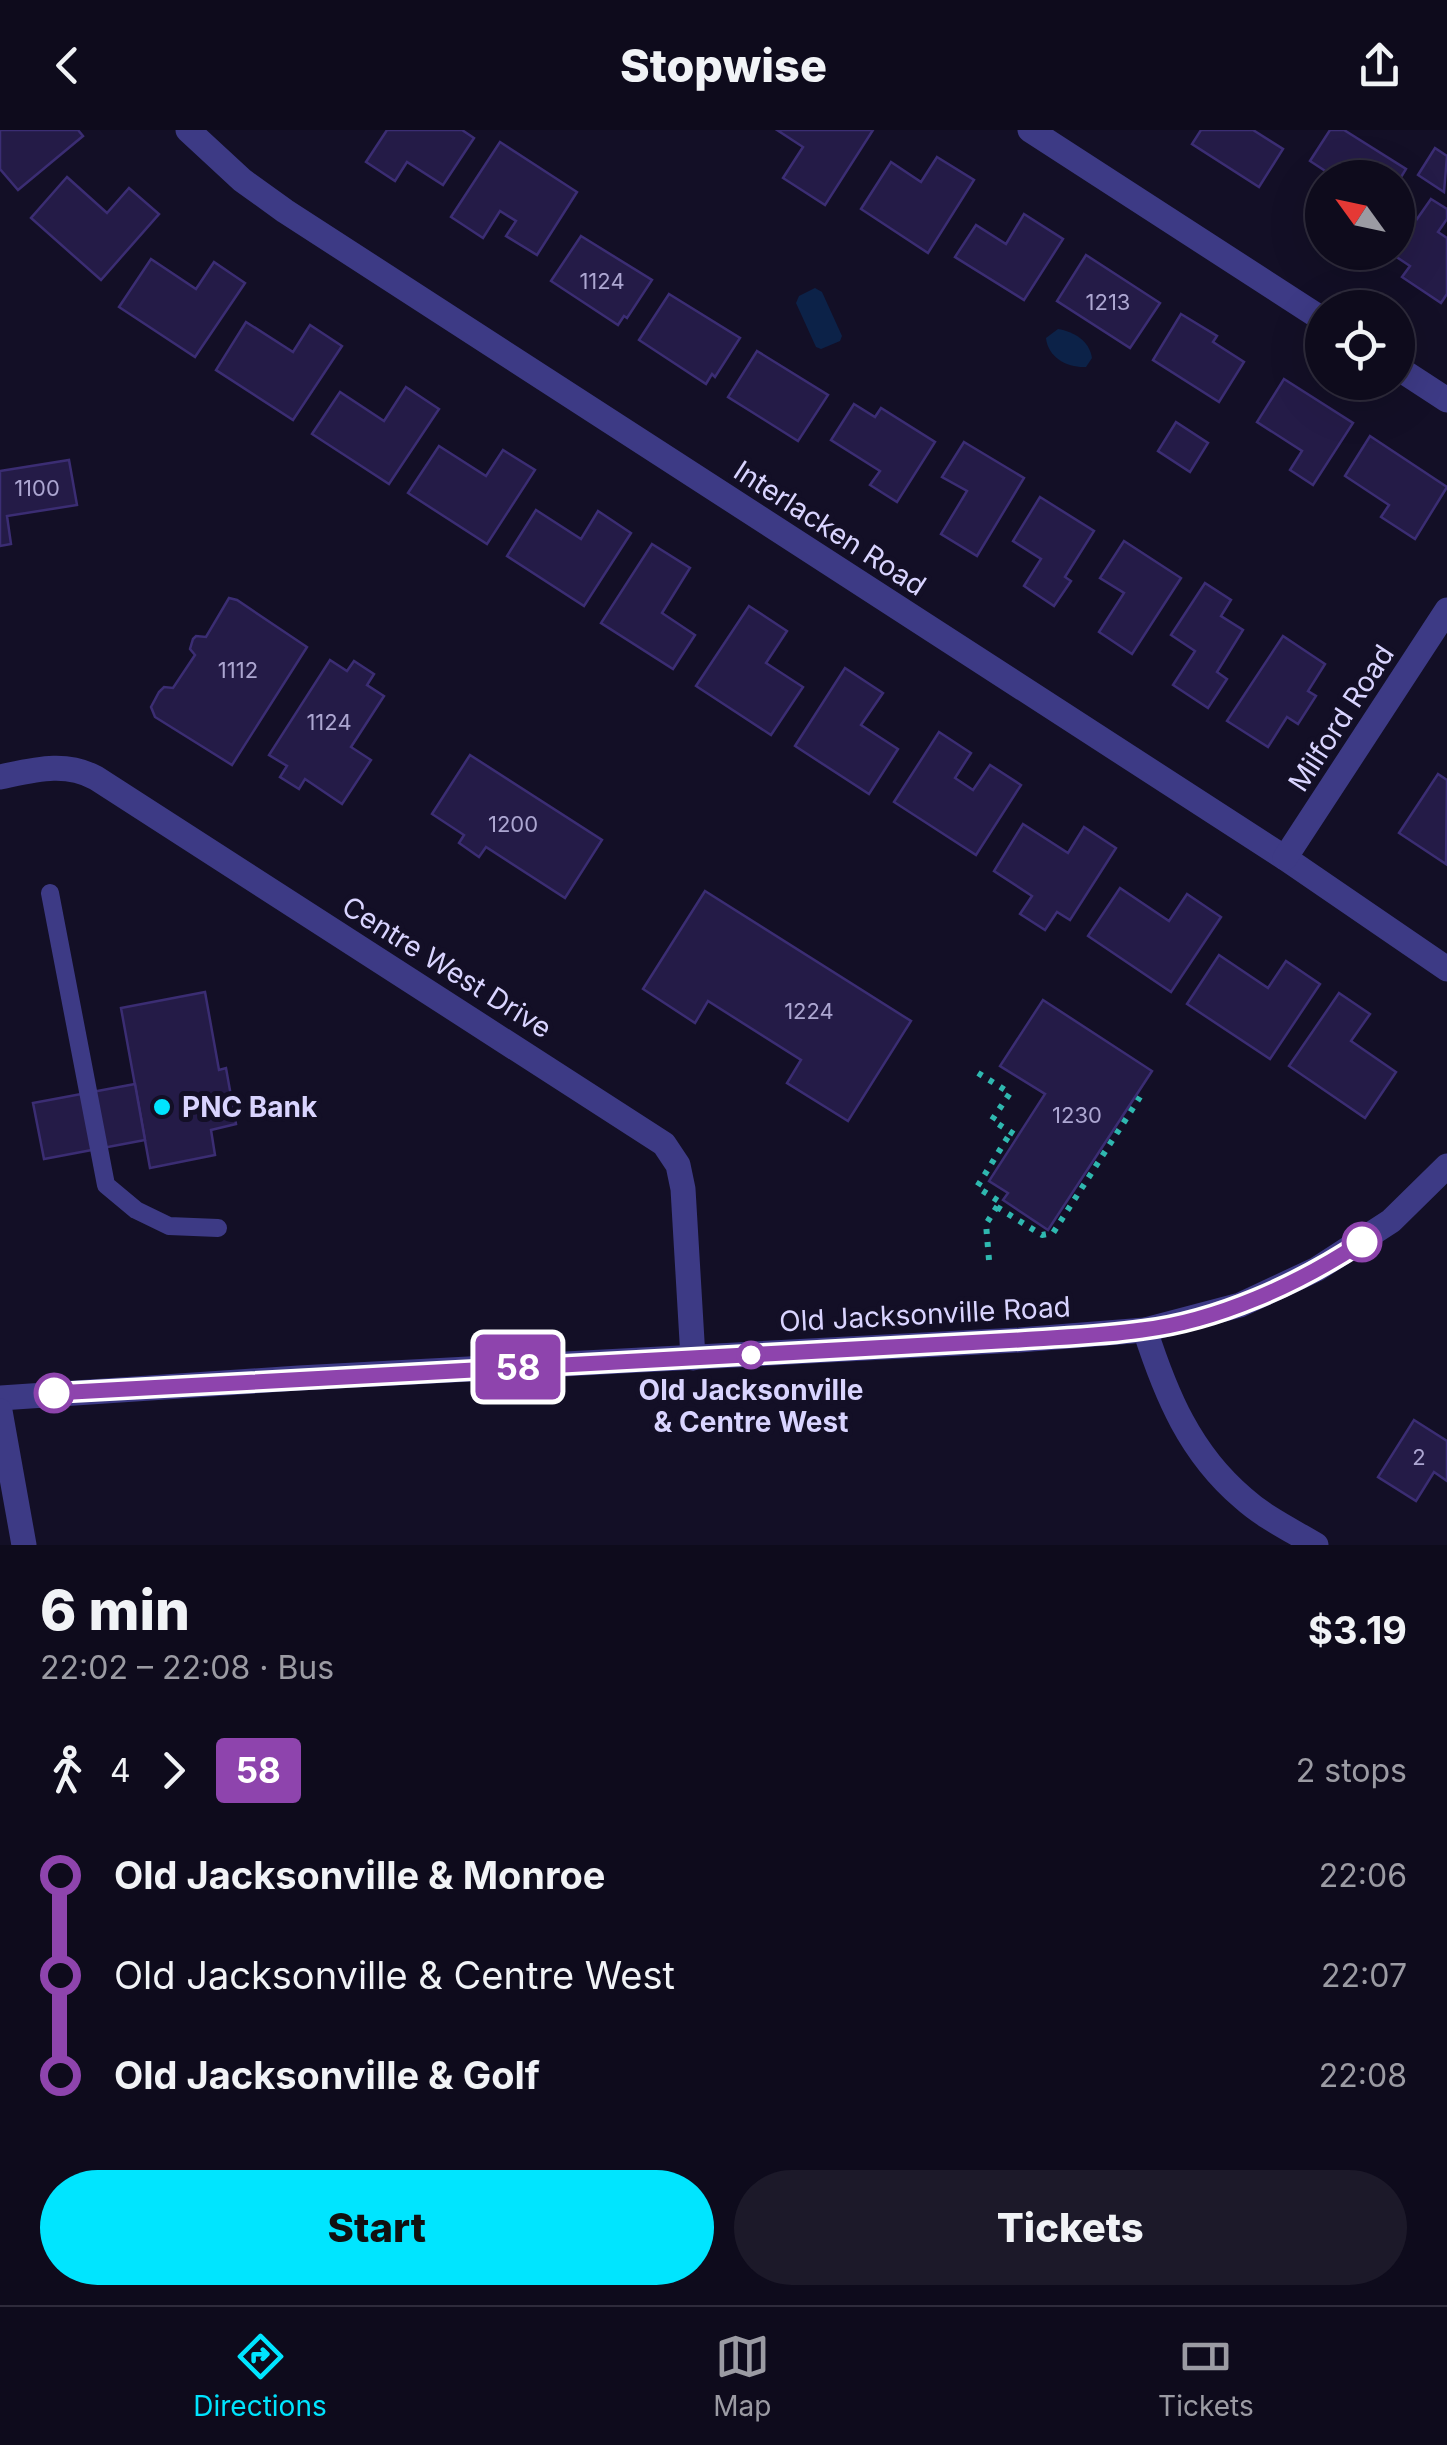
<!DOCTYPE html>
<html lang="en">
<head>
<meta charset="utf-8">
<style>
	:root { --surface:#0e0b1c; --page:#1c1929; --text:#f1f3f6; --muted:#9b9ba3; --line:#2e2b3b; --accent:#00e5ff }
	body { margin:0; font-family:Inter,sans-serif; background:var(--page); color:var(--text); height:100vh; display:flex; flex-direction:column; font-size:38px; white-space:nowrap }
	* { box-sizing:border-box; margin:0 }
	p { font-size:32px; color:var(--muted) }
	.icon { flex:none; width:55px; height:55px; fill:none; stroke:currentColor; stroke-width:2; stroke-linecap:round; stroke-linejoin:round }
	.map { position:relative; height:1415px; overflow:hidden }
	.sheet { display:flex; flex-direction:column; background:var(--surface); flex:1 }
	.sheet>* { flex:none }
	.badge { padding:0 20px; border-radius:8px; font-size:35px; line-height:65px }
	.needle { width:65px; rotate:303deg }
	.controls { position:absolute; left:1305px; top:30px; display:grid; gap:20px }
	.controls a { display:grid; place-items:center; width:110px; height:110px; border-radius:50%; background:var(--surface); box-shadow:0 10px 40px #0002,0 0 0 2px var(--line); font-size:50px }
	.map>.badge { position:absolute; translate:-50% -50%; box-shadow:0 0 0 5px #fff }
	.legs { display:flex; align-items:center; gap:15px; height:110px; padding:0 40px; font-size:32px }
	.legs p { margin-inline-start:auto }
	.headline { display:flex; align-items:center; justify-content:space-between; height:170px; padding:0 40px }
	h1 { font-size:55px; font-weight:800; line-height:75px }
	.primary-button { display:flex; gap:20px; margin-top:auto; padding:20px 40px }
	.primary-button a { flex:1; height:115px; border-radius:60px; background:var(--accent); color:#111; font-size:40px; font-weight:800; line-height:115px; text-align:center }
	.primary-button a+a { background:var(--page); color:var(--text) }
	ul { padding:0 40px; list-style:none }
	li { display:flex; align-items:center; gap:35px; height:100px; font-size:38px }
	li i { display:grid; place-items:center; width:15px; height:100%; margin:0 12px; background:currentColor }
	li i::after { content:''; width:25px; height:25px; margin:-12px; border:8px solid; border-radius:50%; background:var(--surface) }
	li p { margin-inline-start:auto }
	li:first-child i { background:linear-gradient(#0000 50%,currentColor 0) }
	li:last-child i { background:linear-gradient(currentColor 50%,#0000 0) }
	header { display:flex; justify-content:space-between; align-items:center; height:130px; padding:0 40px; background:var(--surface); font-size:45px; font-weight:800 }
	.tabs { display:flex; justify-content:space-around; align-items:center; height:140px; border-top:2px solid var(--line); background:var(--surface); font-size:28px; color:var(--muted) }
	.tabs a { display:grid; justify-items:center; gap:5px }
	.tabs .current { color:var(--accent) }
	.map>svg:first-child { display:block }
</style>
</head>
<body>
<header><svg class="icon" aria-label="back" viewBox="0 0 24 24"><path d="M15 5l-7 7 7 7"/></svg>Stopwise<svg class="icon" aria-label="share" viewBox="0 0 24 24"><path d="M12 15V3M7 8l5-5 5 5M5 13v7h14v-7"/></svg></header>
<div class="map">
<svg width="1447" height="1415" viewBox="0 0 1447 1415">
	<rect width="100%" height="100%" fill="#130f26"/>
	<!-- water -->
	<g fill="#0c2248">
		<path d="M 815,158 L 822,162 L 842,206 L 840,211 L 821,219 L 816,217 L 796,173 L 799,166 Z"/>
		<path d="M 1058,199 C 1074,202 1089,210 1092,228 L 1086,237 C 1068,238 1048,228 1046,208 Z"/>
	</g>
	<!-- building -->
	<g fill="#241b47" stroke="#3b2d73" stroke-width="2.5">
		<path d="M 0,0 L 78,0 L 83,6 L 18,60 L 0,39 Z"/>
		<path d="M 387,0 L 462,0 L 474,8 L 443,55 L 407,32 L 395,51 L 366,32 Z"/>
		<path d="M 777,0 L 873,0 L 825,75 L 783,48 L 803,17 Z"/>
		<path d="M 1201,0 L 1253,0 L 1283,19 L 1259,57 L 1192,14 Z"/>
		<path d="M 1330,0 L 1344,0 L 1406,39 L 1398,52 L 1398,48 L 1336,48 L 1310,31 Z"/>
		<path d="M 500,12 L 577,62 L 537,125 L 506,106 L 516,91 L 500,81 L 483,108 L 451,87 Z"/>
		<path d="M 1435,18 L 1447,26 L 1444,62 L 1418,45 Z"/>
		<path d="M 937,27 L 974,50 L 928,123 L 861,79 L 891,32 L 921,52 Z"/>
		<path d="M 67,47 L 107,83 L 129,58 L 159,84 L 101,150 L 31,88 Z"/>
		<path d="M 1431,69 L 1447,79 L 1447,89 L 1438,102 L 1447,108 L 1447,164 L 1441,173 L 1402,147 L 1410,136 L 1389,122 L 1398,122 L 1398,101 L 1408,84 L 1417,89 Z"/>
		<path d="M 1024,84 L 1063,109 L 1024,170 L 955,127 L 976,95 L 1006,114 Z"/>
		<path d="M 581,106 L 652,150 L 627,188 L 624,186 L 618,195 L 551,151 Z"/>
		<path d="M 1086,125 L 1160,173 L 1130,218 L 1057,171 Z"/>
		<path d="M 151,129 L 196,159 L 214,132 L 245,153 L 195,227 L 119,177 Z"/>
		<path d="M 669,164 L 740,208 L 715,247 L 712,244 L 706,254 L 639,210 Z"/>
		<path d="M 1181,184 L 1217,206 L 1213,212 L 1244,232 L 1219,272 L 1153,230 Z"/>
		<path d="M 246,192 L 293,222 L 310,195 L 342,216 L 293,290 L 216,240 Z"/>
		<path d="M 757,221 L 828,265 L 798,311 L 728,267 Z"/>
		<path d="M 1284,249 L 1353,293 L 1313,355 L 1290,340 L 1302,321 L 1257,292 Z"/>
		<path d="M 406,257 L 439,279 L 389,354 L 312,304 L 340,262 L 384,291 Z"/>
		<path d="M 854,274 L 875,287 L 881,278 L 935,312 L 897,372 L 870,355 L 880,341 L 831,310 Z"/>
		<path d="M 1176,292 L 1208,313 L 1190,342 L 1158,321 Z"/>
		<path d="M 1370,306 L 1447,357 L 1415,409 L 1381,387 L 1389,375 L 1345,346 Z"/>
		<path d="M 964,312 L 1024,348 L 977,426 L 941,404 L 967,361 L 942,347 Z"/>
		<path d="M 439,316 L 486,346 L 503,320 L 535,340 L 487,414 L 408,363 Z"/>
		<path d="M 69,330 L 77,375 L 7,386 L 11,414 L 0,416 L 0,341 Z"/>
		<path d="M 1040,367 L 1094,401 L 1065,447 L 1071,451 L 1054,476 L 1024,456 L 1041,429 L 1013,411 Z"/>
		<path d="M 536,380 L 581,409 L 598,381 L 631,403 L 584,476 L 507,426 Z"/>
		<path d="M 1124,411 L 1181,448 L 1132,524 L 1099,502 L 1124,463 L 1100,448 Z"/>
		<path d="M 652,414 L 690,438 L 662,483 L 695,505 L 673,539 L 601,493 Z"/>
		<path d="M 1205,453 L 1231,470 L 1221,486 L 1243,500 L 1217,542 L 1227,549 L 1208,578 L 1173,555 L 1195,521 L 1171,505 Z"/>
		<path d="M 229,468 L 237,470 L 307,517 L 232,635 L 155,587 L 151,577 L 159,562 L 164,557 L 173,558 L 195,525 L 190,519 L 193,509 L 196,506 L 206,507 Z"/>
		<path d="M 749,476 L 787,501 L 766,533 L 803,557 L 771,605 L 696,556 Z"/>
		<path d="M 1283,506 L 1325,534 L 1308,561 L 1316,566 L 1298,594 L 1287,587 L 1268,617 L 1227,591 Z"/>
		<path d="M 330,530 L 347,541 L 354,531 L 374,544 L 367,555 L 384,566 L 351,617 L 371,630 L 342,674 L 305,649 L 299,659 L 280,647 L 287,636 L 269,625 Z"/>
		<path d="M 845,538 L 883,563 L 861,595 L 898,619 L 869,664 L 795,616 Z"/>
		<path d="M 939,602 L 971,623 L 955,648 L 973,660 L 990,635 L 1021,655 L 976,725 L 894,672 Z"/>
		<path d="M 470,625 L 602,710 L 565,768 L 486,717 L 479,727 L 459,713 L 464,705 L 432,684 Z"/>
		<path d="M 1438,644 L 1447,650 L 1446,734 L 1399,703 Z"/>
		<path d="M 1023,694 L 1068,723 L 1084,697 L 1116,718 L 1070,790 L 1057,782 L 1045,800 L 1020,784 L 1032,766 L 994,741 Z"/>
		<path d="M 1120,758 L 1169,791 L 1187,764 L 1221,787 L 1171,862 L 1088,806 Z"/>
		<path d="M 705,761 L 911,891 L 848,991 L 787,953 L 801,930 L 708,871 L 695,893 L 643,859 Z"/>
		<path d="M 1219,825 L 1268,858 L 1286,831 L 1320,854 L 1270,929 L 1187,874 Z"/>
		<path d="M 205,862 L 219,940 L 226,938 L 236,994 L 211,1000 L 215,1025 L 150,1038 L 121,878 Z"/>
		<path d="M 1339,863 L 1370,884 L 1351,911 L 1396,942 L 1365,988 L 1289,936 Z"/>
		<path d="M 1043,870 L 1152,941 L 1048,1100 L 1003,1070 L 1008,1063 L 989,1051 L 1045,964 L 1000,936 Z"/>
		<path d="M 135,954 L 145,1010 L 44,1029 L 33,973 Z"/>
		<path d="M 1414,1290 L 1447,1311 L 1447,1351 L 1434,1342 L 1416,1371 L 1378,1347 Z"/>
	</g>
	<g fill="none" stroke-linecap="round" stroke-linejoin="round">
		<!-- path -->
		<g stroke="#2fb8b0" stroke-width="6" stroke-dasharray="5 8" stroke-linecap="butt">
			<path d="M 978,943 L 1010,963 L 992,990 L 1017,1006"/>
			<path d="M 997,1077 L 1042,1105 L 1053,1103 L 1140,967"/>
			<path d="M 989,1130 L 986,1094 L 1000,1072 L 977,1057 L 1011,1002"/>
		</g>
		<!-- service -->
		<path stroke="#3d3a85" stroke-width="18" d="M 50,763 L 106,1055 L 136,1080 L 169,1096 L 218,1098"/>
		<!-- minor -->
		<g stroke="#3d3a85" stroke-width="25">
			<path d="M 188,0 L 242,50 L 285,81 L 1285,728 L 1447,839"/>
			<path d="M 1030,0 L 1322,189"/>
			<path d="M 1398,238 L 1447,270"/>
			<path d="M 0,647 C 34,640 65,631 96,648 L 664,1014 L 678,1035 L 683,1059 L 693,1228"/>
			<path d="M 1285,728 L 1447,480"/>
			<path d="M 1145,1200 C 1166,1265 1190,1323 1243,1368 C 1264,1387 1291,1400 1316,1415"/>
		</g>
		<!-- tertiary -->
		<g stroke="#3d3a85" stroke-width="25">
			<path d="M 0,1268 L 299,1248 L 1019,1210 L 1145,1200 L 1240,1175 L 1317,1139 L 1391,1091 L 1447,1036"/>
			<path d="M 0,1281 L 24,1415"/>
		</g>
	</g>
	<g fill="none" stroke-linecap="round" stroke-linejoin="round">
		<!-- line-1 casing -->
		<g stroke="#fff" stroke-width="22">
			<path id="line-1" d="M 54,1263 L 1019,1210 C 1060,1207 1101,1206 1142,1200 C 1217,1191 1299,1154 1362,1112"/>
		</g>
		<!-- line-1 -->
		<use href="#line-1" stroke="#8e44ad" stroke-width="15"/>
	</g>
	<!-- markers -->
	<circle fill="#00e5ff" stroke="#130f26" stroke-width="4" cx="162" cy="977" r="10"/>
	<g fill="#fff" stroke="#8e44ad" stroke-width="5">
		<circle cx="1362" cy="1112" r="18"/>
		<circle cx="751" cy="1225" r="12"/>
		<circle cx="54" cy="1263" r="18"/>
	</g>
	<g text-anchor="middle" stroke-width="10" stroke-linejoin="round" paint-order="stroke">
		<!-- number labels -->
		<g font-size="22" fill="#aca6d1">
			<text x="602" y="159">1124</text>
			<text x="1108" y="180">1213</text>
			<text x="37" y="366">1100</text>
			<text x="238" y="548">1112</text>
			<text x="329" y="600">1124</text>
			<text x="513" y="702">1200</text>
			<text x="809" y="889">1224</text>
			<text x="1077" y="993">1230</text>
			<text x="1419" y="1335">2</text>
		</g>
		<!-- street labels -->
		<g font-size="28" fill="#d9d4ff" stroke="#130f26">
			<text transform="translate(830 398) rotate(33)" y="10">Interlacken Road</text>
			<text transform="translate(1341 588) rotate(-57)" y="10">Milford Road</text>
			<text transform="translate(447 837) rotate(32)" y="10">Centre West Drive</text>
			<text transform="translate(925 1184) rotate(-3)" y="10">Old Jacksonville Road</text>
		</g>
		<!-- poi labels -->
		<g font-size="28" font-weight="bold" fill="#d9d4ff" stroke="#130f26" text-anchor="start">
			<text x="182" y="987">PNC Bank</text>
		</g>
		<!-- stop labels -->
		<g font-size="28" font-weight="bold" fill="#d9d4ff" stroke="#130f26">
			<text x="751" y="1270">Old Jacksonville<tspan x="751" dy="32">&amp; Centre West</tspan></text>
		</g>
	</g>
</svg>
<div class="controls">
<a><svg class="needle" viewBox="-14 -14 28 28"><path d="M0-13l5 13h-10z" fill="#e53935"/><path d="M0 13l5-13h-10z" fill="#9b9ba3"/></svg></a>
<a><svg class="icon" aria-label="locate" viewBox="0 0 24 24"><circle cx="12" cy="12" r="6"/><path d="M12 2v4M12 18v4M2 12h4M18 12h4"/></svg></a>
</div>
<b class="badge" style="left:518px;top:1237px;background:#8e44ad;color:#fff">58</b>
</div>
<section class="sheet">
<div class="headline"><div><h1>6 min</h1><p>22:02 – 22:08 · Bus</p></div><b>$3.19</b></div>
<div class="legs"><svg class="icon" aria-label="walk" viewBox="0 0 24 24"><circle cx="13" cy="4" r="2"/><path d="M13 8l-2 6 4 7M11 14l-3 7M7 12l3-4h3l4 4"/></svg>4<svg class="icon" aria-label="forward" viewBox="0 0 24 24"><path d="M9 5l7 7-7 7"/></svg><b class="badge" style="background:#8e44ad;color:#fff">58</b><p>2 stops</p></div>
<ul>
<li><i style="color:#8e44ad"></i><b>Old Jacksonville &amp; Monroe</b><p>22:06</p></li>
<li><i style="color:#8e44ad"></i><span>Old Jacksonville &amp; Centre West</span><p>22:07</p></li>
<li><i style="color:#8e44ad"></i><b>Old Jacksonville &amp; Golf</b><p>22:08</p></li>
</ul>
<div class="primary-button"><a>Start</a><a>Tickets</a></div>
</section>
<nav class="tabs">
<a class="current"><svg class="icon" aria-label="directions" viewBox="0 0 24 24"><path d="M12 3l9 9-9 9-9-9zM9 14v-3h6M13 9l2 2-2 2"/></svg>Directions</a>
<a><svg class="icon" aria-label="map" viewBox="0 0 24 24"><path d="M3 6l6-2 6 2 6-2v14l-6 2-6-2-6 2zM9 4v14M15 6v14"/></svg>Map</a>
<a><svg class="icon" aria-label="tickets" viewBox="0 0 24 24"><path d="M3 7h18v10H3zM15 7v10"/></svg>Tickets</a>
</nav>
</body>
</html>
